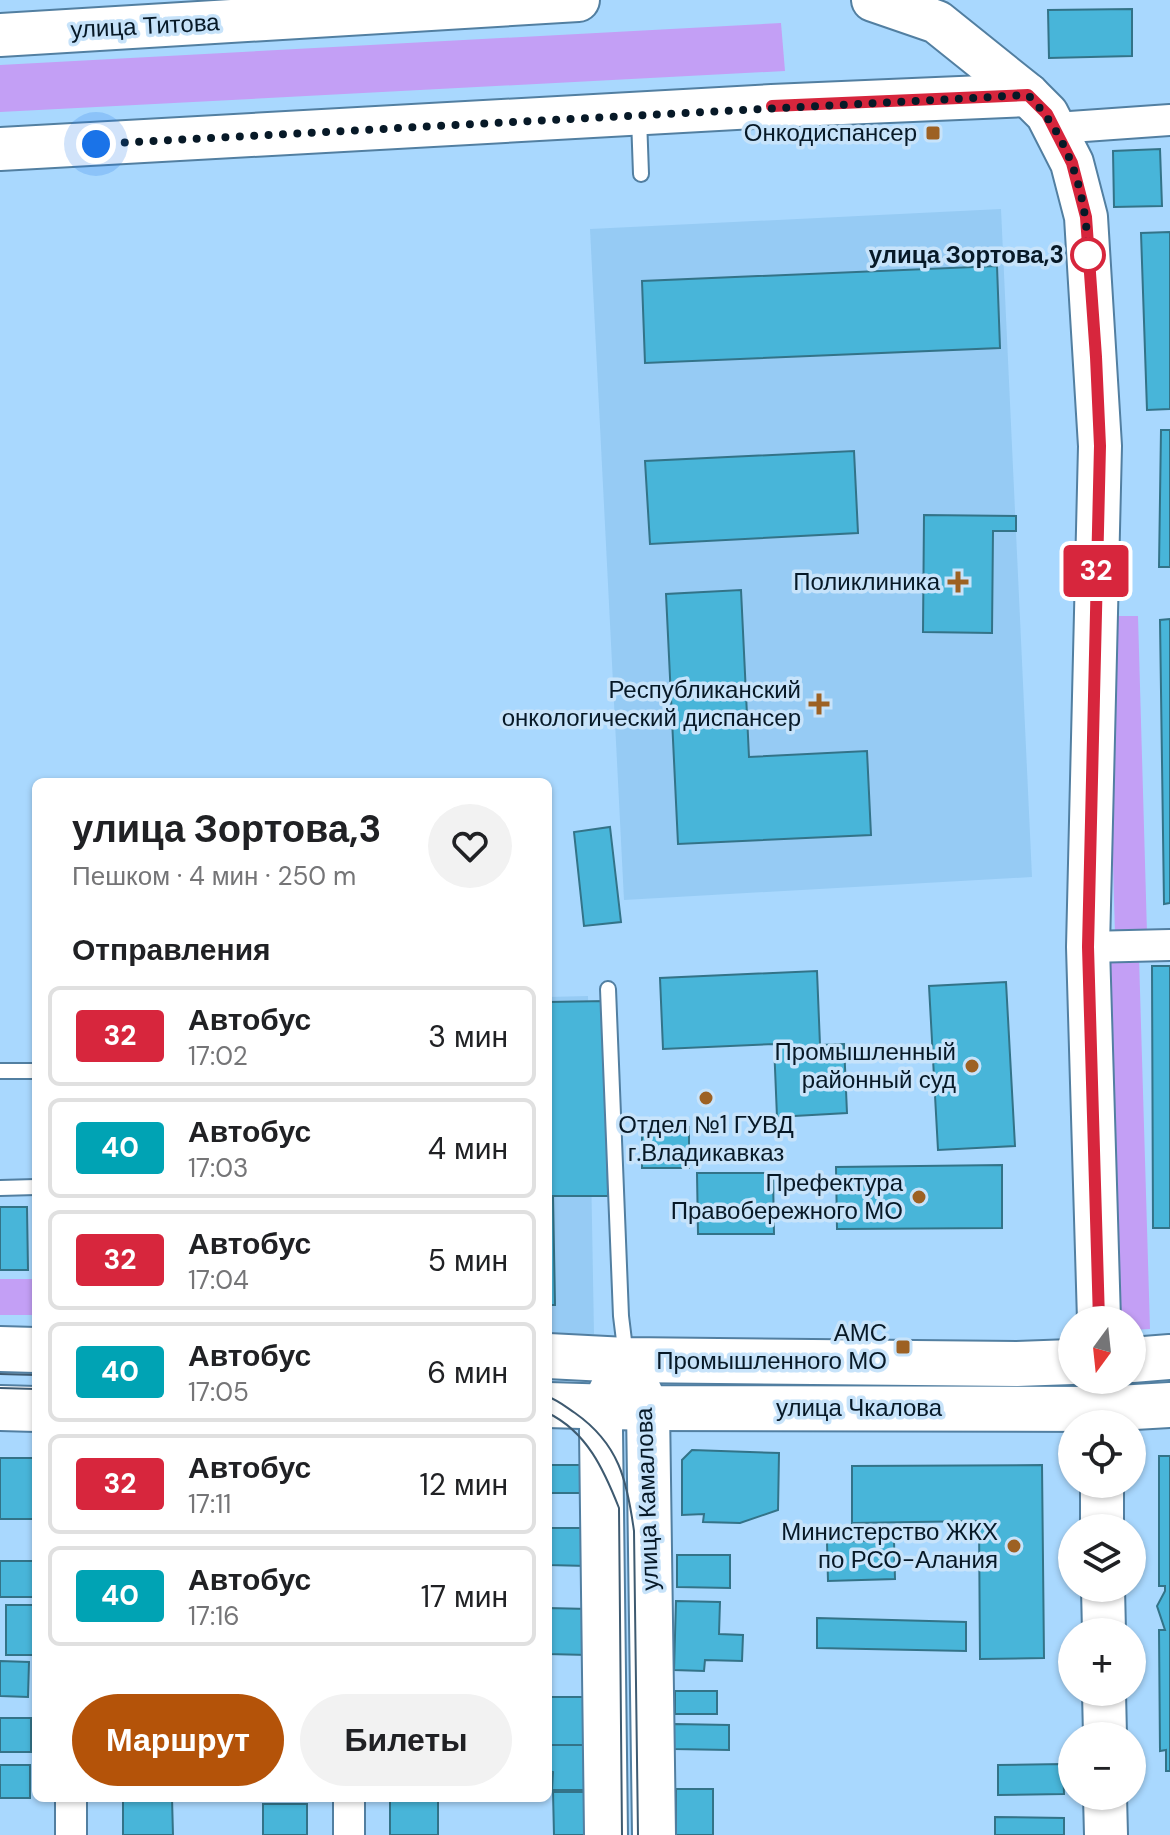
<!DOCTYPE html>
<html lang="ru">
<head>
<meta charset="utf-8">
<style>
	:root { --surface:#fff; --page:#f2f2f2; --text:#202124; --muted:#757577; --line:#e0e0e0; --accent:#b45309 }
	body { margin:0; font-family:"DM Sans",sans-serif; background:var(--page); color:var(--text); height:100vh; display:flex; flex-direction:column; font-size:30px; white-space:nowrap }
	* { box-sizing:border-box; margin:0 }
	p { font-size:26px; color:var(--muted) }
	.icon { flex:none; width:44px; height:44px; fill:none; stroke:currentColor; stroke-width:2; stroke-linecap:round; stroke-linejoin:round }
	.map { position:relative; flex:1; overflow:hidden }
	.panel { position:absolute; left:32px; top:778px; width:520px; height:1024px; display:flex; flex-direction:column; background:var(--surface); border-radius:12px; box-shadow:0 2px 6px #0004 }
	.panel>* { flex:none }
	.badge { padding:0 16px; border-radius:6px; font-size:28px; line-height:52px }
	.needle { width:52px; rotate:195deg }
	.fabs { position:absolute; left:1058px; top:1306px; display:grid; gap:16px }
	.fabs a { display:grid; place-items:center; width:88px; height:88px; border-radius:50%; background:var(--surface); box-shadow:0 2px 6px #0004; font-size:40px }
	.you { position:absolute; width:40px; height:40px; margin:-20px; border:6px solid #fff; border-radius:50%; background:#1a73e8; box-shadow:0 0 0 12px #1a73e833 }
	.map>.badge { position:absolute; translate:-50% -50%; box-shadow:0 0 0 4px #fff }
	h2 { padding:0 40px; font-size:30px; line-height:72px }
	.round { display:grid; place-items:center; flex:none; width:84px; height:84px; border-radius:42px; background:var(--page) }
	.headline { display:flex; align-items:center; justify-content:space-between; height:136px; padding:0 40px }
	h1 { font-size:38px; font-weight:700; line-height:60px }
	.action { display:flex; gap:16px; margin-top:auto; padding:16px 40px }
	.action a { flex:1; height:92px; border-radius:48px; background:var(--accent); color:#fff; font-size:32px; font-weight:700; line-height:92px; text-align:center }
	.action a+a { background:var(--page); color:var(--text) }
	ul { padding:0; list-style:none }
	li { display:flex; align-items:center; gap:24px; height:100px; margin:0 16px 12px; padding:0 24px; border:4px solid var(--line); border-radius:12px }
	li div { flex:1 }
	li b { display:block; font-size:30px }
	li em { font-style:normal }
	li .badge { min-width:88px; font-weight:700; text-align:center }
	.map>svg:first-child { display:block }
</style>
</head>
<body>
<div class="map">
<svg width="1170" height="1835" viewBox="0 0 1170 1835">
	<rect width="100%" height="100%" fill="#a9d8fe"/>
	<!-- built -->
	<g fill="#96cbf4">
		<path d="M 1001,209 L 1032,877 L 624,900 L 590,229 Z"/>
		<path d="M 588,996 L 594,1334 L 548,1334 L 548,997 Z"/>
	</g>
	<!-- green -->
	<g fill="#c39ff5">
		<path d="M 781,23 L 785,71 L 0,112 L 0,65 Z"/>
		<path d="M 1106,616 L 1138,616 L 1147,933 L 1115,934 Z"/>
		<path d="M 1139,957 L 1150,1329 L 1132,1330 L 1132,1320 L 1118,1320 L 1106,958 Z"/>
		<rect x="0" y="1279" width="36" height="36"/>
	</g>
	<!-- building -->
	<g fill="#48b5d9" stroke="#337388" stroke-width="2">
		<path d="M 1132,9 L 1132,56 L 1049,58 L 1048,10 Z"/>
		<path d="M 1160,149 L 1162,206 L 1114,207 L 1113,151 Z"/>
		<path d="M 1170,232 L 1170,409 L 1147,410 L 1141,233 Z"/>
		<path d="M 997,266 L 1000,348 L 645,363 L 642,281 Z"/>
		<path d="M 1161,430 L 1170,430 L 1170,567 L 1159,567 Z"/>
		<path d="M 854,451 L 858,533 L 650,544 L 645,461 Z"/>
		<path d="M 924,515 L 1016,516 L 1016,531 L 993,531 L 992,633 L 923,632 Z"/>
		<path d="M 741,590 L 749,757 L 867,751 L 871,835 L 678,844 L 666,594 Z"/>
		<path d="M 1170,619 L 1170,903 L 1164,904 L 1160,620 Z"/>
		<path d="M 610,827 L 621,922 L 584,926 L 574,832 Z"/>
		<path d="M 1152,966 L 1170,966 L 1170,1228 L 1153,1228 Z"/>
		<path d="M 817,971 L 820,1045 L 844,1044 L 847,1113 L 777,1117 L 774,1044 L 663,1049 L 660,978 Z"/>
		<path d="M 1006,982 L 1015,1146 L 938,1150 L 929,986 Z"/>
		<path d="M 606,1001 L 608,1196 L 553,1196 L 555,1305 L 548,1305 L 548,1002 Z"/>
		<rect x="642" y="1127" width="47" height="41"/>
		<path d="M 1002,1165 L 1002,1228 L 837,1229 L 836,1167 Z"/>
		<path d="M 697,1173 L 773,1173 L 774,1234 L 698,1234 Z"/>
		<path d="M 0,1207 L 27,1207 L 28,1270 L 0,1270 Z"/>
		<path d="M 692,1450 L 779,1453 L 778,1510 L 740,1523 L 703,1522 L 704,1514 L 682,1515 L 682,1460 Z"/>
		<path d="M 1159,1456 L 1170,1456 L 1170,1771 L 1166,1771 L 1166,1750 L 1160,1751 L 1159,1630 L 1165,1630 L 1157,1606 L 1165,1591 L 1165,1586 L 1159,1586 Z"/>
		<rect x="0" y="1458" width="36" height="61"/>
		<rect x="548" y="1465" width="38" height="28"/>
		<path d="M 1042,1465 L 1044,1658 L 980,1659 L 979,1521 L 852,1523 L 852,1466 Z"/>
		<path d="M 548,1528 L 587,1528 L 587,1566 L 548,1565 Z"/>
		<path d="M 894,1540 L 895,1579 L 828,1581 L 827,1542 Z"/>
		<path d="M 677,1555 L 730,1555 L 730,1588 L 677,1587 Z"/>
		<rect x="0" y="1561" width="35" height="36"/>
		<path d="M 676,1601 L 720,1602 L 719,1634 L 743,1635 L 742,1661 L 705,1660 L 704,1671 L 674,1670 Z"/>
		<rect x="6" y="1605" width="30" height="50"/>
		<path d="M 548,1608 L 588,1609 L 587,1655 L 548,1654 Z"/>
		<path d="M 817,1618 L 966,1622 L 966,1651 L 817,1648 Z"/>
		<path d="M 0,1661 L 29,1662 L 28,1697 L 0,1696 Z"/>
		<rect x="675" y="1691" width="42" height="23"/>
		<path d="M 548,1697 L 585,1697 L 584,1745 L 548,1745 Z"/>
		<rect x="0" y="1718" width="31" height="34"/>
		<path d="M 674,1724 L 729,1725 L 729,1750 L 674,1749 Z"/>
		<path d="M 548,1745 L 584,1745 L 585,1790 L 552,1790 L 553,1772 L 548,1771 Z"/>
		<path d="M 1063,1764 L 1064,1794 L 998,1795 L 998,1765 Z"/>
		<rect x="0" y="1765" width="30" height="33"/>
		<rect x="676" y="1789" width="37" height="46"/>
		<path d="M 553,1792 L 585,1792 L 586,1835 L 554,1835 Z"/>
		<path d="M 123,1798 L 172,1798 L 173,1835 L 123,1835 Z"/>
		<rect x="390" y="1798" width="48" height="37"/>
		<rect x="263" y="1804" width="44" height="31"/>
		<path d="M 995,1817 L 1064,1818 L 1064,1835 L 995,1835 Z"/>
	</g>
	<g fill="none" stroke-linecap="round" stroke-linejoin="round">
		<!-- lane casing -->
		<g stroke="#527fa1" stroke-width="18">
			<g id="lane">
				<path d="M 639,118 L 641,174"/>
				<path d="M 608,989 L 621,1316 L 626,1357"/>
				<path d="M 0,1071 L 36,1071"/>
				<path d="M 0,1188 L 36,1187"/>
			</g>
		</g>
		<!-- street casing -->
		<g stroke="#527fa1" stroke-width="34">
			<g id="street">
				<path d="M 1056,128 L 1170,120"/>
				<path d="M 1088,947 L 1170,945"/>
				<path d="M 349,1798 L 349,1835"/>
				<path d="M 71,1835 L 71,1798"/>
			</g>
		</g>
		<!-- secondary casing -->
		<g stroke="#527fa1" stroke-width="46">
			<g id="secondary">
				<path d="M 873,0 L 937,22 L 1028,95 L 1047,114 L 1072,163 L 1086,217 L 1100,446 L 1088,947 L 1099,1320"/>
				<path d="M 0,35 L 578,0"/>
				<path d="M 0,149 L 772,106 L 1028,95"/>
				<path d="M 633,1376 L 648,1408 L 654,1835"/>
				<path d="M 1100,1380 L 1101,1424"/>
				<path d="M 1102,1484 L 1102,1528"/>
				<path d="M 1103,1588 L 1104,1632"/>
				<path d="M 1104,1692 L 1105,1736"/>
				<path d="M 1105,1796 L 1106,1835"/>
				<path d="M 606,1835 L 601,1430 L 603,1406 L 618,1375"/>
			</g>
		</g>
		<!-- primary casing -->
		<g stroke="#527fa1" stroke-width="48">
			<g id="primary">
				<path d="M 0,1349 L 36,1350"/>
				<path d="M 548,1356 L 626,1360 L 1017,1364 L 1072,1362"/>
				<path d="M 1132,1360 L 1170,1357"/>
				<path d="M 548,1405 L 648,1408 L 1100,1409 L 1170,1405"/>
				<path d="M 0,1408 L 36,1409"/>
			</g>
		</g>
		<!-- lane -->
		<use href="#lane" stroke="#fff" stroke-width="14"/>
		<!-- street -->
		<use href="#street" stroke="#fff" stroke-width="30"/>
		<!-- secondary -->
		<use href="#secondary" stroke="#fff" stroke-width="42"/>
		<!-- primary -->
		<use href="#primary" stroke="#fff" stroke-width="44"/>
		<!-- tram -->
		<g stroke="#3e5a70" stroke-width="2">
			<path d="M 0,1374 L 36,1375"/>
			<path d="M 0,1388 L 36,1389"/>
			<path d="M 548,1397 C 558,1400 566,1407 575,1413 C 619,1444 627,1480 634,1531 L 638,1835"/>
			<path d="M 548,1413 C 587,1432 604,1470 619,1508 L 622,1835"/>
		</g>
	</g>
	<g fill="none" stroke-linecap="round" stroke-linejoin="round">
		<!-- line casing -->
		<g stroke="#fff" stroke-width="18">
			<path id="line" d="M 772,106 L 1028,95 L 1047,114 L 1072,163 L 1086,217 L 1096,357 L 1100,446 L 1088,947 L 1099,1320"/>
		</g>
		<!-- line -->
		<use href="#line" stroke="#d7263d" stroke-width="12"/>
		<!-- walk -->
		<path stroke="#071927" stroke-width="8" stroke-dasharray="0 14.4" d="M 96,144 L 1028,95 C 1070,137 1087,196 1088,255"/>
	</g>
	<!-- markers -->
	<g fill="#9d6123" stroke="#c7e3fa" stroke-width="3">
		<rect x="925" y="125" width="16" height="16" rx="4"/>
		<path d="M954 570h8v8h8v8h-8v8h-8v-8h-8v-8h8z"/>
		<path d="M815 692h8v8h8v8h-8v8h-8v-8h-8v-8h8z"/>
		<circle cx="972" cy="1066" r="8"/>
		<circle cx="706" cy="1098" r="8"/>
		<circle cx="919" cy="1197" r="8"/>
		<rect x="895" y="1339" width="16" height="16" rx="4"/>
		<circle cx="1014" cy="1546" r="8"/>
	</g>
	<circle fill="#fff" stroke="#d7263d" stroke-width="4" cx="1088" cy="255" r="16"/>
	<g text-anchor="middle" stroke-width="7" stroke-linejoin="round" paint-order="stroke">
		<!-- street labels -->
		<g font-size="24" fill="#071927" stroke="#c7e3fa">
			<text transform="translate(145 26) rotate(-3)" y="8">улица Титова</text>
			<text x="859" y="1416">улица Чкалова</text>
			<text transform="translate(647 1499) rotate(-92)" y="8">улица Камалова</text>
		</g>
		<!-- poi labels -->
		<g font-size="24" fill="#071927" stroke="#c7e3fa" text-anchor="end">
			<text x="917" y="141">Онкодиспансер</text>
			<text x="940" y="590">Поликлиника</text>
			<text x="801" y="698">Республиканский<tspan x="801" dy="28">онкологический диспансер</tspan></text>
			<text x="956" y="1060">Промышленный<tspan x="956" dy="28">районный суд</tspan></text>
			<text x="706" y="1133" text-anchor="middle">Отдел №1 ГУВД<tspan x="706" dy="28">г.Владикавказ</tspan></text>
			<text x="903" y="1191">Префектура<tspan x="903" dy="28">Правобережного МО</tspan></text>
			<text x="887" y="1341">АМС<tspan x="887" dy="28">Промышленного МО</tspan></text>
			<text x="998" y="1540">Министерство ЖКХ<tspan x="998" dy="28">по РСО-Алания</tspan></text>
		</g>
		<!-- stop labels -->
		<g font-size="24" font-weight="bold" fill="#071927" stroke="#c7e3fa" text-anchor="end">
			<text x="1064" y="263">улица Зортова,3</text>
		</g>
	</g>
</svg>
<div class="fabs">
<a><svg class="needle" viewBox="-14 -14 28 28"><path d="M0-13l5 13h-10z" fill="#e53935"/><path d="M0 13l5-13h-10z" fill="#757577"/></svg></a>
<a><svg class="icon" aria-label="locate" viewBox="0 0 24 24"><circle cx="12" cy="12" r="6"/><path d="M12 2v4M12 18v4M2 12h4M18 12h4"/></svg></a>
<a><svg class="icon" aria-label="layers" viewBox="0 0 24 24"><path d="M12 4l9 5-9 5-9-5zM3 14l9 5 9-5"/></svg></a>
<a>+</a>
<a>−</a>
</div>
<div class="you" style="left:96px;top:144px"></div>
<b class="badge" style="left:1096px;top:571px;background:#d7263d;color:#fff">32</b>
<section class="panel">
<div class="headline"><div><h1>улица Зортова,3</h1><p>Пешком · 4 мин · 250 m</p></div><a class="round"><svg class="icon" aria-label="heart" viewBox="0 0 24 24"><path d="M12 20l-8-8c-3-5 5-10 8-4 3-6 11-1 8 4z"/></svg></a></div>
<h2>Отправления</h2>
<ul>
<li><span class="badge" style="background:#d7263d;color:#fff">32</span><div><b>Автобус</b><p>17:02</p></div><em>3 мин</em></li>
<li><span class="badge" style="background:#00a3b4;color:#fff">40</span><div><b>Автобус</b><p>17:03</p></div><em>4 мин</em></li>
<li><span class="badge" style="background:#d7263d;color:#fff">32</span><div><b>Автобус</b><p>17:04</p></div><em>5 мин</em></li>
<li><span class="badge" style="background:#00a3b4;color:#fff">40</span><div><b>Автобус</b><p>17:05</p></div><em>6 мин</em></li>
<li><span class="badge" style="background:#d7263d;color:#fff">32</span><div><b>Автобус</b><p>17:11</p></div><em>12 мин</em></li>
<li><span class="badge" style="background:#00a3b4;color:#fff">40</span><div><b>Автобус</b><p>17:16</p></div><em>17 мин</em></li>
</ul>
<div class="action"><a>Маршрут</a><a>Билеты</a></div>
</section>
</div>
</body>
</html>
